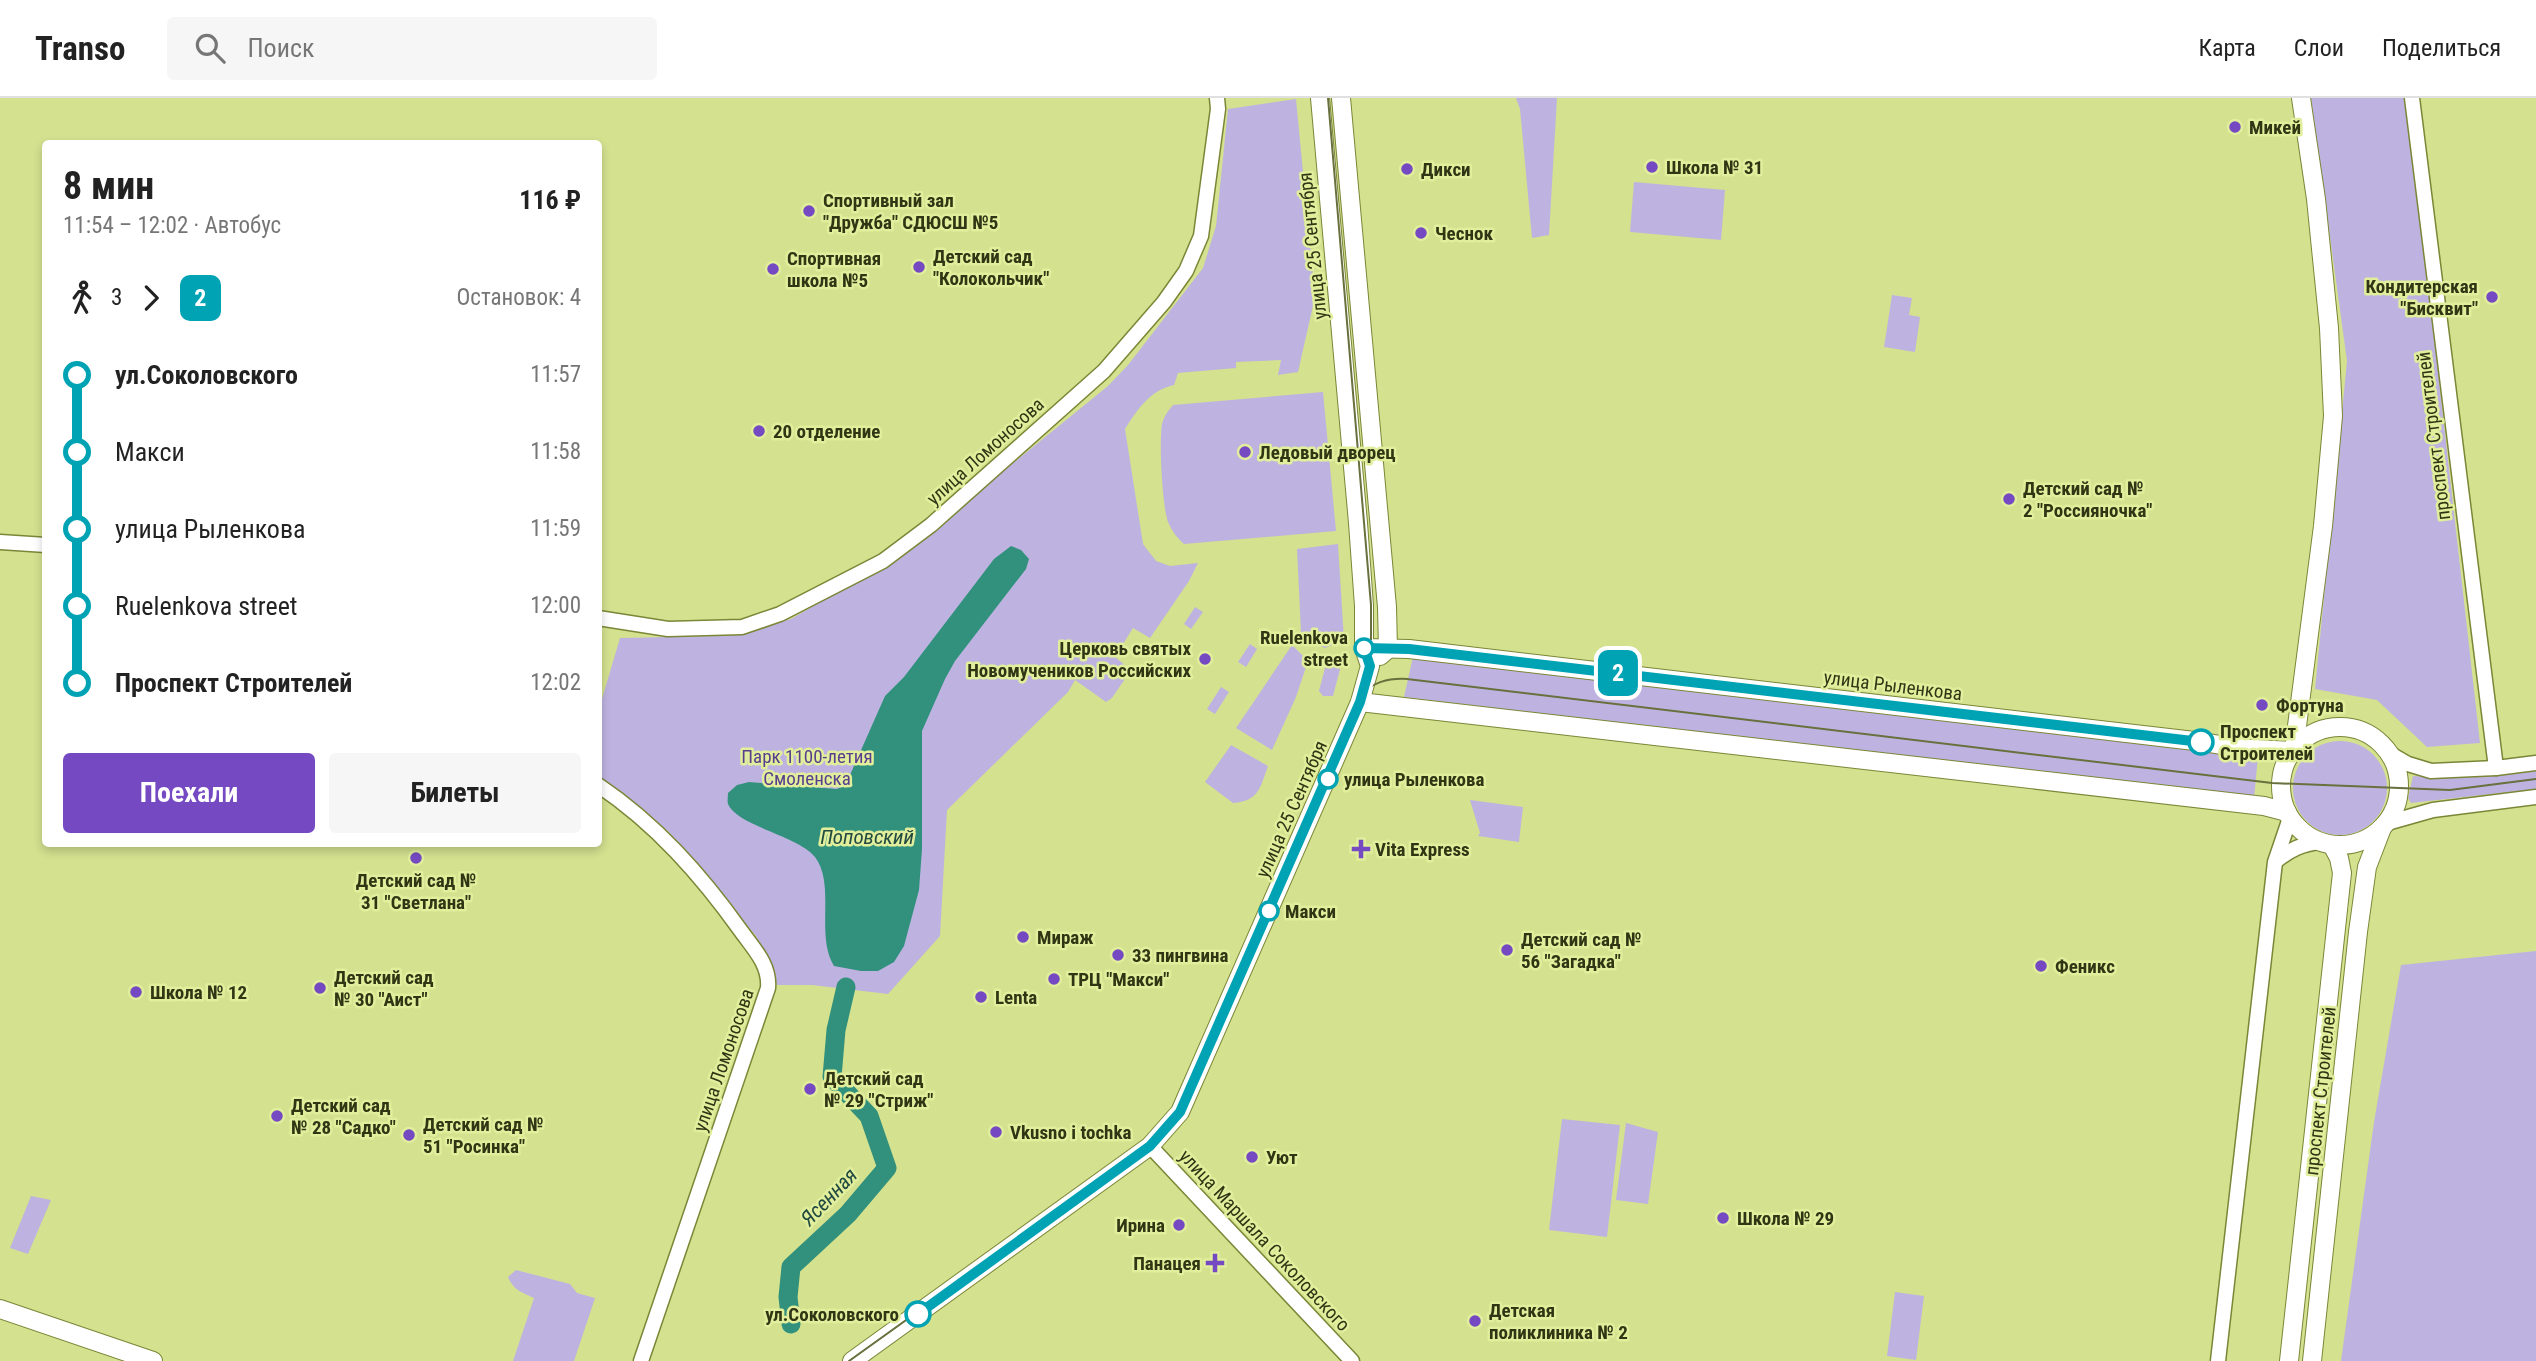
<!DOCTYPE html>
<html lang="ru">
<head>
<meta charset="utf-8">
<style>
	:root { --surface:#fff; --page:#f6f6f6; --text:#222; --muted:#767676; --line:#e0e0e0; --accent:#7449c2 }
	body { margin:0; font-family:"Roboto Condensed",sans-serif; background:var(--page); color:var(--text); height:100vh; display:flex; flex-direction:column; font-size:26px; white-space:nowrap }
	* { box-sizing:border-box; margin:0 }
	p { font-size:23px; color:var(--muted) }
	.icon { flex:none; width:38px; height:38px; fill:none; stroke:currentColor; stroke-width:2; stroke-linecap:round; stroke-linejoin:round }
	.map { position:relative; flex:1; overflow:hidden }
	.panel { position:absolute; left:42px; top:42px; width:560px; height:707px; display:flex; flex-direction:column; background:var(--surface); border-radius:7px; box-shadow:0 4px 10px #0003 }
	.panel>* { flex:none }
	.badge { padding:0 14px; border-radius:10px; font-size:24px; line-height:46px }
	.map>.badge { position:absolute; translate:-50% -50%; box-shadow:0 0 0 4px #fff }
	.legs { display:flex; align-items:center; gap:10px; height:77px; padding:0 21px; font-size:23px }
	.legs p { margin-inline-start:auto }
	.head { display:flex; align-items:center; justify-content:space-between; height:119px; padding:0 21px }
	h1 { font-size:38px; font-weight:700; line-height:52px }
	.primary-button { display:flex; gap:14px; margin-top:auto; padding:14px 21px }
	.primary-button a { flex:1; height:80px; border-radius:7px; background:var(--accent); color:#fff; font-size:28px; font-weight:700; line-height:80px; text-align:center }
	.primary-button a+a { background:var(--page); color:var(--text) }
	ul { padding:0 21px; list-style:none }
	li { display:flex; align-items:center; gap:24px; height:77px; font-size:26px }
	li i { display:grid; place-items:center; width:10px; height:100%; margin:0 9px; background:currentColor }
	li i::after { content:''; width:18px; height:18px; margin:-9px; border:5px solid; border-radius:50%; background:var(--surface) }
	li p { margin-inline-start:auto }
	li:first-child i { background:linear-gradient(#0000 50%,currentColor 0) }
	li:last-child i { background:linear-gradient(currentColor 50%,#0000 0) }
	header { display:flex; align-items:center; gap:42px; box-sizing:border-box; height:98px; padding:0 35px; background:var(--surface); border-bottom:2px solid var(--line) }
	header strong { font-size:33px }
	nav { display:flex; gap:38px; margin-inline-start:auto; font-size:24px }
	.search { width:490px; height:63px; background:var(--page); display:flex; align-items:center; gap:18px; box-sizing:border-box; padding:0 24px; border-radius:7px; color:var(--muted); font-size:26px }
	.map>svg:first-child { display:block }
</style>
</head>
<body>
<header>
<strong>Transo</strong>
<div class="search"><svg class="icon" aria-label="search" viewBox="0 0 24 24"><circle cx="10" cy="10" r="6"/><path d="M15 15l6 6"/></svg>Поиск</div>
<nav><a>Карта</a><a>Слои</a><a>Поделиться</a></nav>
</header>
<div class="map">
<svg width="2536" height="1263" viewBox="0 0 2536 1263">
	<rect width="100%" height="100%" fill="#d4e18f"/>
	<!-- green -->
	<g fill="#beb3e0">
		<path d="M 1516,0 L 1557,0 L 1549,137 L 1532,140 L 1520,11 Z"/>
		<path d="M 2311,0 L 2407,0 L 2480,645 L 2427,649 L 2377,602 L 2315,591 L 2347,263 Z"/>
		<path d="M 1296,1 L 1315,199 L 1298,274 L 1278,277 L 1281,262 L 1236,264 L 1236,270 L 1178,275 L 1174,287 C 1149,293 1138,311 1125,331 L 1143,446 L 1156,463 L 1170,468 L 1198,465 L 1189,483 L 1150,540 L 1133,530 L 1115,559 L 1131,572 L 1112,600 L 1106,604 L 1075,582 L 1068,594 L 947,712 L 940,838 L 888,896 L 812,887 L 777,887 L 756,838 L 668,733 L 599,682 L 599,611 L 620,540 L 717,538 L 791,521 L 882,468 L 933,430 L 1108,288 L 1128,267 L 1203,170 L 1216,128 L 1228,11 Z"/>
		<path d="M 1634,84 L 1725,92 L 1721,142 L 1630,134 Z"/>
		<path d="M 1892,197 L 1912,200 L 1909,217 L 1920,219 L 1915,254 L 1884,249 Z"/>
		<path d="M 1323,294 L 1336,433 L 1184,446 C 1177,440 1172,433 1168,424 C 1162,407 1159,344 1162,326 C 1164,318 1168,313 1173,307 Z"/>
		<path d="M 1338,446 L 1344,542 L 1325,550 L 1309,544 L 1301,534 L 1297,451 Z"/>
		<path d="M 1195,509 L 1203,514 L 1191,531 L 1184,526 Z"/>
		<path d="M 1250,546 L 1257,551 L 1246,569 L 1238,564 Z"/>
		<path d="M 1292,547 L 1308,563 L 1296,599 L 1272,652 L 1236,630 Z"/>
		<path d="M 1339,559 L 1343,560 L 1333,598 L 1323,598 L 1319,593 L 1326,566 Z"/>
		<path d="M 1413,559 L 2258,658 L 2254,701 L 1404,599 Z"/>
		<path d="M 1221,589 L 1229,594 L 1215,616 L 1207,611 Z"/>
		<circle cx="2340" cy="690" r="47"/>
		<path d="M 1231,647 L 1268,668 C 1260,690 1259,703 1233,705 L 1205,684 Z"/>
		<path d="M 2536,666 L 2536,691 L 2411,705 L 2408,700 L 2413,678 L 2430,679 Z"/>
		<path d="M 1470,702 L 1523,709 L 1519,744 L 1478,738 L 1480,735 Z"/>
		<path d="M 2536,853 L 2536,1263 L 2341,1263 L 2374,1024 L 2401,867 Z"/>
		<path d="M 1562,1021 L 1620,1027 L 1607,1139 L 1549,1132 Z"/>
		<path d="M 1626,1025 L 1658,1034 L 1648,1106 L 1616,1102 Z"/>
		<path d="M 31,1098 L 51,1102 L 28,1156 L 10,1150 Z"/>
		<path d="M 516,1172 L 570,1186 L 577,1195 L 595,1200 L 574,1263 L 513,1263 L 534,1200 C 522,1194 514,1193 508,1179 Z"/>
		<path d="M 1895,1194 L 1924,1198 L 1916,1262 L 1887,1258 Z"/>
	</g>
	<!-- water -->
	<path fill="#31917d" d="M 1011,448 L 1021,452 L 1029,461 L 1026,471 L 955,563 L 945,581 L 922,633 L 922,751 L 919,792 L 904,848 L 894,864 L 878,873 L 861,873 L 834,868 C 815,837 836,787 815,759 C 799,738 737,728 728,706 C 727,703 728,699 728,695 L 737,687 L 749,684 L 837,691 L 846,686 L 885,598 L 904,579 L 994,461 Z"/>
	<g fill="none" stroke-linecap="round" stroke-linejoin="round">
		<!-- river -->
		<path stroke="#31917d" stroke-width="19" d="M 791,1226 L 788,1199 L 791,1169 L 848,1116 L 887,1070 L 869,1018 L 832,979 L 836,932 L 846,889"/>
		<!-- minor casing -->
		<g stroke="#7b8636" stroke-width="17">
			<g id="minor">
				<path d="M 2412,0 L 2496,670"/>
				<path d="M 0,444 L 46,447"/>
				<path d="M 598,520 L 668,531 L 742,529 L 780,516 L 883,463 L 931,427 L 1104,273 L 1164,204 L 1186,173 L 1201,138 L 1218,11 L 1217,0"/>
				<path d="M 2389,655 L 2408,666 L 2431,673 L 2496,670 L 2536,665"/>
				<path d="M 598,687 C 656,726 701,777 741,833 C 754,851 770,867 768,890 L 641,1263"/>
				<path d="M 2387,725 L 2433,712 L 2536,699"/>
				<path d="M 2276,763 C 2291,751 2302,746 2320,744"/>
				<path d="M 1150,1048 L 1352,1263"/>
				<path d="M 2218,1263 L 2275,764 L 2290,720"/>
			</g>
		</g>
		<!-- major casing -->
		<g stroke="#7b8636" stroke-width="20">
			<g id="major">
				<path d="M 1341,0 L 1387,509 L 1388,551 L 1380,558"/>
				<path d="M 1364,550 L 1409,551 L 2203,644 L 2238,650 L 2293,653"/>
				<path d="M 1360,604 L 2264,708 L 2287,714"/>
				<circle cx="2340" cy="688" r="59"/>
				<path d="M 2294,651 L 2323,428 L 2333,318 L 2329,230 L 2316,101 L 2301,0"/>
				<path d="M 0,1211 L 153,1263"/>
				<path d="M 852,1263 L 1150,1048 L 1180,1014 L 1360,604 L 1370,568 L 1364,550 L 1364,508 L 1358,425 L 1320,0"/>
				<path d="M 2289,1263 L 2342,775 L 2339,760 L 2332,747"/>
				<path d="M 2312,1263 L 2358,834 L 2367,769 L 2382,730"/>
			</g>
		</g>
		<!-- minor -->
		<use href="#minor" stroke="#fff" stroke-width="14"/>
		<!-- major -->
		<use href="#major" stroke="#fff" stroke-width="18"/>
		<!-- tram -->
		<g stroke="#68703e" stroke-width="2">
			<path d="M 1358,598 C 1374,584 1387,580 1407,581 L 2272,685 L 2450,692 L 2536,681"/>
			<path d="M 849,1263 L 1086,1093 L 1148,1045 L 1177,1012 L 1352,617 L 1371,550 L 1371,507 L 1328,0"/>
		</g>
	</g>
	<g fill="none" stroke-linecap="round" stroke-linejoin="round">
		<!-- line-1 casing -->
		<g stroke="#fff" stroke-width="16">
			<path id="line-1" d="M 918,1216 L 1150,1048 L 1180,1014 L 1360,604 L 1370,568 L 1364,550 L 1409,551 L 2201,644"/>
		</g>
		<!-- line-1 -->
		<use href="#line-1" stroke="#00a3b4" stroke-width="10"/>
	</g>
	<!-- markers -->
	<g fill="#7449c2" stroke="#e1ee9c" stroke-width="2.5">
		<circle cx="2235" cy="29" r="7"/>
		<circle cx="1652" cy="69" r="7"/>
		<circle cx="1407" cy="71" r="7"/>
		<circle cx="809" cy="113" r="7"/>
		<circle cx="1421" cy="135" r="7"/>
		<circle cx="919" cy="169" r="7"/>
		<circle cx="773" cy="171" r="7"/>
		<circle cx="2492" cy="199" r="7"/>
		<circle cx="759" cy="333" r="7"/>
		<circle cx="1245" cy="354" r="7"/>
		<circle cx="2009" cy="401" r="7"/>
		<circle cx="1205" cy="561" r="7"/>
		<circle cx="2262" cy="607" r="7"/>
		<path d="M1357.5 740.5h7v7h7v7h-7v7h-7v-7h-7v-7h7z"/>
		<circle cx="416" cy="760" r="7"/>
		<circle cx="1023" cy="839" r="7"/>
		<circle cx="1507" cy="852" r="7"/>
		<circle cx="1118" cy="857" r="7"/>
		<circle cx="2041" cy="868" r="7"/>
		<circle cx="1054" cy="881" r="7"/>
		<circle cx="320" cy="890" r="7"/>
		<circle cx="136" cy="894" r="7"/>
		<circle cx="981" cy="899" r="7"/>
		<circle cx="810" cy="991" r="7"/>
		<circle cx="277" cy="1018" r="7"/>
		<circle cx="996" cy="1034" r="7"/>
		<circle cx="409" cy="1037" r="7"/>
		<circle cx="1252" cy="1059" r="7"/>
		<circle cx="1723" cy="1120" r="7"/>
		<circle cx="1179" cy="1127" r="7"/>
		<path d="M1211.5 1154.5h7v7h7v7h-7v7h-7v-7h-7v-7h7z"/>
		<circle cx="1475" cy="1223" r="7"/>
	</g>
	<g fill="#fff" stroke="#00a3b4" stroke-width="3.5">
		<circle cx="1364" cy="550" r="9"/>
		<circle cx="2201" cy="644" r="12"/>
		<circle cx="1328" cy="681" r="9"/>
		<circle cx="1269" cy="813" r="9"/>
		<circle cx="918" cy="1216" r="12"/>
	</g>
	<g text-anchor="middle" stroke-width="5" stroke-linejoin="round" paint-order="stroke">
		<!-- poi labels -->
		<g font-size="19" font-weight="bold" fill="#303514" stroke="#e1ee9c" text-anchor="start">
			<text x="2249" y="36">Микей</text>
			<text x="1666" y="76">Школа № 31</text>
			<text x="1421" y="78">Дикси</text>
			<text x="823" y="109">Спортивный зал<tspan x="823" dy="22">"Дружба" СДЮСШ №5</tspan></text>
			<text x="1435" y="142">Чеснок</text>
			<text x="933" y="165">Детский сад<tspan x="933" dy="22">"Колокольчик"</tspan></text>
			<text x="787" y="167">Спортивная<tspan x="787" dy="22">школа №5</tspan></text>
			<text x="2478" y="195" text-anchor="end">Кондитерская<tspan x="2478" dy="22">"Бисквит"</tspan></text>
			<text x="773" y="340">20 отделение</text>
			<text x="1259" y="361">Ледовый дворец</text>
			<text x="2023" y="397">Детский сад №<tspan x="2023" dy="22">2 "Россияночка"</tspan></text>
			<text x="1191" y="557" text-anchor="end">Церковь святых<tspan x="1191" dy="22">Новомучеников Российских</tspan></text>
			<text x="2276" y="614">Фортуна</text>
			<text x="1375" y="758">Vita Express</text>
			<text x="416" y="789" text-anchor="middle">Детский сад №<tspan x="416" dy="22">31 "Светлана"</tspan></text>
			<text x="1037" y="846">Мираж</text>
			<text x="1521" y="848">Детский сад №<tspan x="1521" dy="22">56 "Загадка"</tspan></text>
			<text x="1132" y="864">33 пингвина</text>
			<text x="2055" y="875">Феникс</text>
			<text x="334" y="886">Детский сад<tspan x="334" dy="22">№ 30 "Аист"</tspan></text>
			<text x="1068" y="888">ТРЦ "Макси"</text>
			<text x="150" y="901">Школа № 12</text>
			<text x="995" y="906">Lenta</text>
			<text x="824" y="987">Детский сад<tspan x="824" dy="22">№ 29 "Стриж"</tspan></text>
			<text x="291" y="1014">Детский сад<tspan x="291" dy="22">№ 28 "Садко"</tspan></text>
			<text x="423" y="1033">Детский сад №<tspan x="423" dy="22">51 "Росинка"</tspan></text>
			<text x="1010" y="1041">Vkusno i tochka</text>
			<text x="1266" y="1066">Уют</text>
			<text x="1737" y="1127">Школа № 29</text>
			<text x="1165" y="1134" text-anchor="end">Ирина</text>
			<text x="1201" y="1172" text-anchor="end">Панацея</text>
			<text x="1489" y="1219">Детская<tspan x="1489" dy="22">поликлиника № 2</tspan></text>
		</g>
		<!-- street labels -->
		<g font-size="19" fill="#303514" stroke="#e1ee9c">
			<text transform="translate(1312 148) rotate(-96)" y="7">улица 25 Сентября</text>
			<text transform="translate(2433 338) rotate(-97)" y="7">проспект Строителей</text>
			<text transform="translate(985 353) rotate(-42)" y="7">улица Ломоносова</text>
			<text transform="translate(1893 587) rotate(7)" y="7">улица Рыленкова</text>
			<text transform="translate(1291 711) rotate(-66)" y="7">улица 25 Сентября</text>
			<text transform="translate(723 962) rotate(-71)" y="7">улица Ломоносова</text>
			<text transform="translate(2320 993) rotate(-84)" y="7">проспект Строителей</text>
			<text transform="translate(1265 1142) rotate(47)" y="7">улица Маршала Соколовского</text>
		</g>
		<!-- stop labels -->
		<g font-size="19" font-weight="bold" fill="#303514" stroke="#e1ee9c" text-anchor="start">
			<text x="1348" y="546" text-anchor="end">Ruelenkova<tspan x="1348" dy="22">street</tspan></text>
			<text x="2220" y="640">Проспект<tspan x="2220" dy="22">Строителей</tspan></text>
			<text x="1344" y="688">улица Рыленкова</text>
			<text x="1285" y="820">Макси</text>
			<text x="899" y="1223" text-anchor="end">ул.Соколовского</text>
		</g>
		<!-- park labels -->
		<g font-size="19" fill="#583e8c" stroke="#e1ee9c">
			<text x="807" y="665">Парк 1100-летия<tspan x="807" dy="22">Смоленска</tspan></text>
		</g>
		<!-- water labels -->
		<g font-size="21" font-style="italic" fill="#214a41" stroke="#e1ee9c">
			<text x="867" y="746">Поповский</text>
			<text transform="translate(829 1099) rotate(-46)" y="7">Ясенная</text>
		</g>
	</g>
</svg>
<b class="badge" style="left:1618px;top:575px;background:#00a3b4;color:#fff">2</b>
<section class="panel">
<div class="head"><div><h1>8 мин</h1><p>11:54 – 12:02 · Автобус</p></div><b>116 ₽</b></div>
<div class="legs"><svg class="icon" aria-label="walk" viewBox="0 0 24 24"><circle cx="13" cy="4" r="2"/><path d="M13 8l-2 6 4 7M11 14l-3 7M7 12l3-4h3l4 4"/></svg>3<svg class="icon" aria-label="forward" viewBox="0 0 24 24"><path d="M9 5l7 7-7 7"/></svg><b class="badge" style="background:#00a3b4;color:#fff">2</b><p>Остановок: 4</p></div>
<ul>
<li><i style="color:#00a3b4"></i><b>ул.Соколовского</b><p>11:57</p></li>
<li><i style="color:#00a3b4"></i><span>Макси</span><p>11:58</p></li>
<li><i style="color:#00a3b4"></i><span>улица Рыленкова</span><p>11:59</p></li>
<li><i style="color:#00a3b4"></i><span>Ruelenkova street</span><p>12:00</p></li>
<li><i style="color:#00a3b4"></i><b>Проспект Строителей</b><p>12:02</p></li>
</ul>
<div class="primary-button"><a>Поехали</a><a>Билеты</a></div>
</section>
</div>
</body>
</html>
